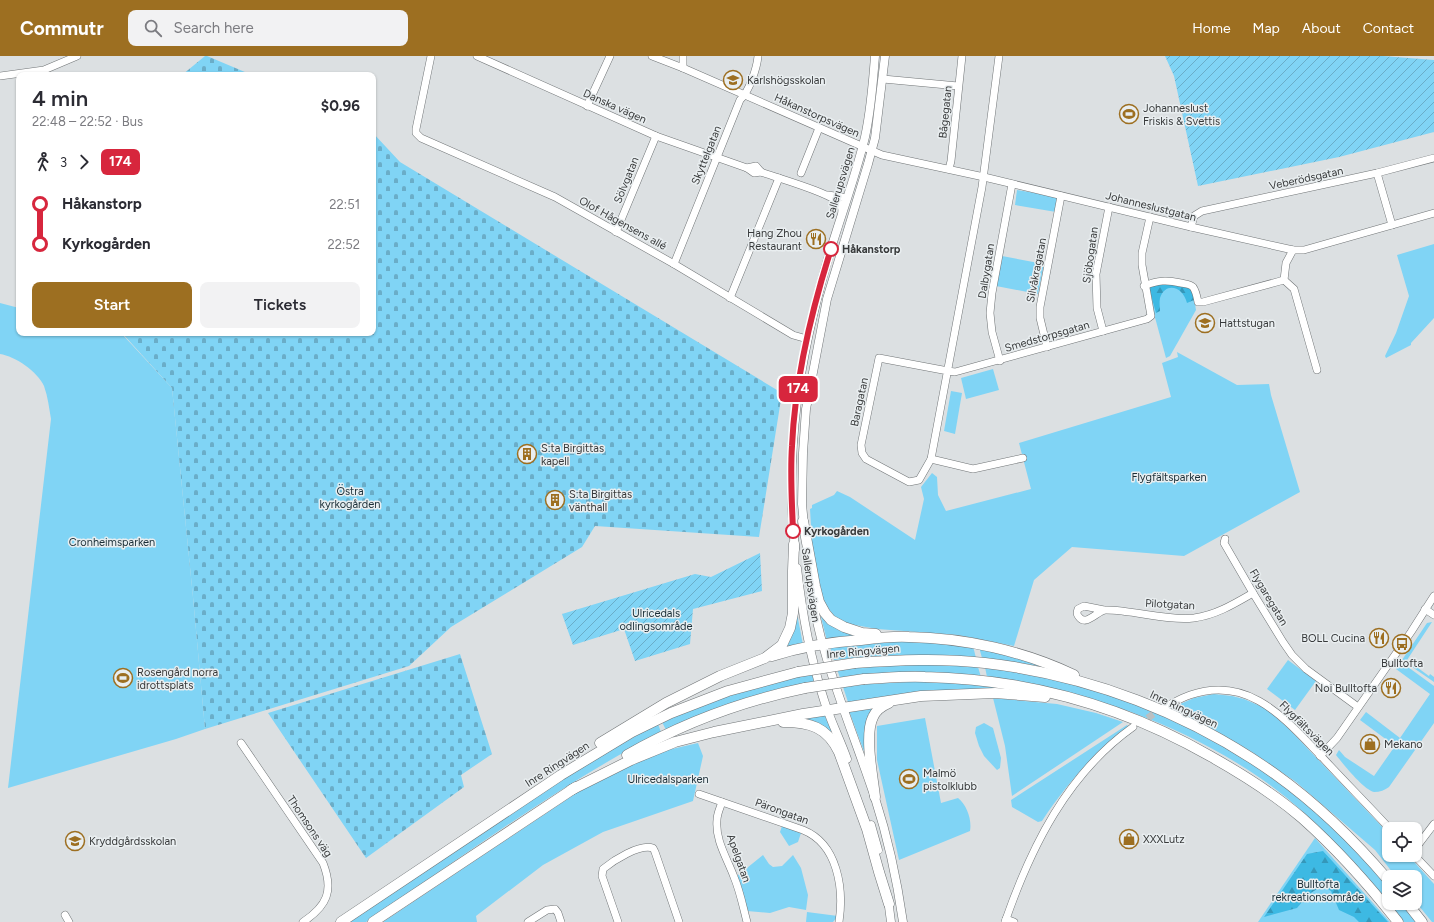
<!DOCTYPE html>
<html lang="en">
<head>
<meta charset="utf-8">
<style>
	:root { --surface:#fff; --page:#f2f2f3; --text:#2b2b33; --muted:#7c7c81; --accent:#9d6f21 }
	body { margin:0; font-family:Figtree,sans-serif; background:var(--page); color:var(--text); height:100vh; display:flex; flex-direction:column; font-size:15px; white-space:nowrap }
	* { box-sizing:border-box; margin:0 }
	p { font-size:13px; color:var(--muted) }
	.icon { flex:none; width:22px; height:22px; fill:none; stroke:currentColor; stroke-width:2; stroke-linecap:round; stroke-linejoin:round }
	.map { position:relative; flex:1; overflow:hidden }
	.sheet { position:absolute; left:16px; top:16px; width:360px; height:264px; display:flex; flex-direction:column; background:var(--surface); border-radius:8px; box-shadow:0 1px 3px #0004 }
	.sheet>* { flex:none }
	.badge { padding:0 8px; border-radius:6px; font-size:14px; line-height:26px }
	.buttons { position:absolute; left:1382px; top:766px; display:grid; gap:8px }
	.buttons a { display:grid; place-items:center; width:40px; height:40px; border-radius:8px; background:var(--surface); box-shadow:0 1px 3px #0004; font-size:20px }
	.map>.badge { position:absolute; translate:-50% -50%; box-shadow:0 0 0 2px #fff }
	.legs { display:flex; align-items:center; gap:6px; height:44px; padding:0 16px; font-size:13px }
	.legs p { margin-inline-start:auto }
	.summary { display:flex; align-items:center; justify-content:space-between; height:68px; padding:0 16px }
	h1 { font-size:22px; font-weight:600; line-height:30px }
	.action { display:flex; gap:8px; margin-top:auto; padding:8px 16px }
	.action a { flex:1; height:46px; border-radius:8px; background:var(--accent); color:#fff; font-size:16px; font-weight:600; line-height:46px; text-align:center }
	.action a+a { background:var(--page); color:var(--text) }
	ul { padding:0 16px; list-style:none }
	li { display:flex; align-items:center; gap:14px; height:40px; font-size:15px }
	li i { display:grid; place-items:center; width:6px; height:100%; margin:0 5px; background:currentColor }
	li i::after { content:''; width:10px; height:10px; margin:-5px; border:3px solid; border-radius:50%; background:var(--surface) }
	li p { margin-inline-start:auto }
	li:first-child i { background:linear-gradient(#0000 50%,currentColor 0) }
	li:last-child i { background:linear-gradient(currentColor 50%,#0000 0) }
	header { display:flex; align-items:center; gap:24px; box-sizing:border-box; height:56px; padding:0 20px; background:var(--accent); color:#fff }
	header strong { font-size:19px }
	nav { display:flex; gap:22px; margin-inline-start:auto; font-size:14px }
	.search { width:280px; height:36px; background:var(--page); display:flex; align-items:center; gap:10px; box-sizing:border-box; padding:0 14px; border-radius:8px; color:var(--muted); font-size:15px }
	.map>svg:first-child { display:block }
</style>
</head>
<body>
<header>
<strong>Commutr</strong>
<div class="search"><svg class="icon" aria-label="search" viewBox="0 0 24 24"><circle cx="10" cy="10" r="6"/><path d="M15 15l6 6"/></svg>Search here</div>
<nav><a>Home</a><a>Map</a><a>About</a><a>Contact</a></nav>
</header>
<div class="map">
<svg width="1434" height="866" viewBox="0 0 1434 866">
	<defs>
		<pattern id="forest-firs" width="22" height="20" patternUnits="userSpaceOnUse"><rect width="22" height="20" fill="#3db9e3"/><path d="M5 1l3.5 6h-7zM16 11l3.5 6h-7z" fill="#3497b9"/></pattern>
		<pattern id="cemetery-stones" width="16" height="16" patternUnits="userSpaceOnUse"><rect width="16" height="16" fill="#80d4f5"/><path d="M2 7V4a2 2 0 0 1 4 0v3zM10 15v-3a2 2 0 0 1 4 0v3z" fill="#6aadc8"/></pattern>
		<pattern id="garden-furrows" width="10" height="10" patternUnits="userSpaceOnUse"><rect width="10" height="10" fill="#80d4f5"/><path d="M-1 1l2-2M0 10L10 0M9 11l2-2" fill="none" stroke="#6aadc8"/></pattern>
	</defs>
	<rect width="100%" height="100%" fill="#dce0e2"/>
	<!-- green -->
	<g fill="#80d4f5">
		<path d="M 1017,134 L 1059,141 L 1056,156 L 1015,149 Z"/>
		<path d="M 1434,188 L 1434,262 L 1411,287 L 1411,289 L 1386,302 L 1385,300 L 1396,277 L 1409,240 L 1397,199 Z"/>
		<path d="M 1002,200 L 1044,208 L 1038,238 L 996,230 Z"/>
		<path d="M 1167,226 L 1193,237 L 1196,254 L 1170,300 L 1166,302 L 1147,232 Z"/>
		<path d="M 0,247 L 19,252 L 19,277 L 121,277 L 172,332 L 193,541 L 205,673 L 176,683 L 8,732 L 51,363 C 49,352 48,341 44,330 C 38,316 15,300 0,298 Z"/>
		<path d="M 1177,296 L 1237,329 L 1269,328 L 1271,339 L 1300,436 L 1184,500 L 1072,491 L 1034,524 L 1014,590 L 958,579 L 877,573 L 844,567 L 836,562 L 824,547 L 819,535 L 812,487 L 810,453 L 812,452 L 812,449 L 834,439 L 837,435 L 850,441 L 915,484 L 924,443 L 921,431 L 932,417 L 937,421 L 938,439 L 946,455 L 1031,433 L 1019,387 L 1171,341 L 1162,307 L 1178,301 Z"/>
		<path d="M 993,313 L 999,334 L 966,343 L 961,322 Z"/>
		<path d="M 951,335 L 962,337 L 955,378 L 944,375 Z"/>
		<path d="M 818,549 L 822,557 L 865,580 L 827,585 Z"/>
		<path d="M 796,552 L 803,589 L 783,591 Z"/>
		<path d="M 1432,566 L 1407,604 L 1429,620 L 1430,618 L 1434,621 L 1434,626 L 1402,604 L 1427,567 Z"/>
		<path d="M 903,584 L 973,590 L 976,602 C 928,598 882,598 834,604 L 830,591 Z"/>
		<path d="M 979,591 L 1058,614 L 1014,606 L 982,602 Z"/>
		<path d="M 1288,604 L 1316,625 L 1295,654 L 1267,633 Z"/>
		<path d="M 1401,606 L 1434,630 L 1434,667 L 1389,731 C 1385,734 1380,736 1374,736 C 1363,733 1344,709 1336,699 L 1339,694 L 1345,701 L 1374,720 L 1395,690 L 1360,664 L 1366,656 L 1400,682 L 1430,638 L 1396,613 Z"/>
		<path d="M 923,608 L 978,611 L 981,621 L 840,622 L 837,613 Z"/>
		<path d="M 985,611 C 1023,617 1062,624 1100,635 C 1114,639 1127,645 1140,650 C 1238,688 1322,751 1389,832 L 1389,847 C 1352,802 1311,758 1263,724 C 1181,667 1085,634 987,621 Z"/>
		<path d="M 812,618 L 814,626 L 666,674 L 662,666 C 711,644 759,629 812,618 Z"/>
		<path d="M 909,626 C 945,626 980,628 1016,634 L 851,646 L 848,646 L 843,631 L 870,628 Z"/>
		<path d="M 1214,638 L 1232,640 L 1244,643 L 1267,653 L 1290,674 L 1389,778 L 1389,799 L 1408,799 L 1434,828 L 1434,866 L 1432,866 L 1415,845 L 1415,821 L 1396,821 L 1375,794 L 1296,726 L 1252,696 L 1204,668 L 1171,652 L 1194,642 Z"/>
		<path d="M 993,642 L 1057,648 L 1096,657 L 1123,666 L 1012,740 L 1005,690 Z"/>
		<path d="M 876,651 L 869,709 L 849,655 Z"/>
		<path d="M 824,658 L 835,682 L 795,664 Z"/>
		<path d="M 925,662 L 941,747 L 958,742 C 967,749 972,764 970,775 L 899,804 L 877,704 L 877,670 Z"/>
		<path d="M 984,667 L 993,672 L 1001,702 L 1000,712 L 997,714 L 984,700 L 979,690 L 975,677 L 976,671 Z"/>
		<path d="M 658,668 L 661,676 C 558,730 463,800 366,866 L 349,866 C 451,798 550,725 658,668 Z"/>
		<path d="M 1127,669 L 1128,670 C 1093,699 1067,727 1042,765 L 1038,766 L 1012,751 L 1011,744 Z"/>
		<path d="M 698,687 L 703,700 L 693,745 L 603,776 L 543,809 L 476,860 L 477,866 L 383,866 L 581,734 L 659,696 Z"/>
		<path d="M 782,770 L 801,777 L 798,786 L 789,790 L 780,776 Z"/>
		<path d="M 1315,782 L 1390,866 L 1258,866 Z"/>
		<path d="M 763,799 L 769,808 L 773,811 L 782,810 L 793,799 L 801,812 L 808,839 L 806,854 L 789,851 L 770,857 L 747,855 L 737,820 Z"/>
		<path d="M 1389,847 L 1401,847 L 1416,866 L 1404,866 Z"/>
		<path d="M 807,856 L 838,860 L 833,866 L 806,866 Z"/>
	</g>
	<!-- forest -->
	<g fill="url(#forest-firs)">
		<path d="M 1169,226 L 1192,233 L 1194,244 L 1187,247 C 1183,231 1166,225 1160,242 C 1159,247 1160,251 1160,255 L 1156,257 L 1149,232 L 1154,229 Z"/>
		<path d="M 1323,795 L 1388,866 L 1359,866 L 1354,861 L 1339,854 L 1331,835 L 1322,830 L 1309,838 L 1297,852 L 1264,861 L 1307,798 Z"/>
	</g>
	<!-- cemetery -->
	<g fill="url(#cemetery-stones)">
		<path d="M 205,0 L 207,0 L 252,19 L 182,19 Z"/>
		<path d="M 373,77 L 400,106 L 782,337 L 759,481 L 595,470 L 582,491 L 451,571 L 409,610 L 205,673 L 193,541 L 172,332 L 122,277 L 373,277 Z"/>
		<path d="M 460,598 L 492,698 L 461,719 L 464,731 L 366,802 L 268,657 Z"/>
	</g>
	<!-- garden -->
	<g fill="url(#garden-furrows)">
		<path d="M 1165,0 L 1383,0 L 1434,4 L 1434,76 L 1339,101 L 1198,130 L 1174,20 Z"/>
		<path d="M 760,497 L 762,535 L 693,553 L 690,588 L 635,605 L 624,573 L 573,589 L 562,558 L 695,518 L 711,521 Z"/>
	</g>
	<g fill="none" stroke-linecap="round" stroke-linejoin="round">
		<!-- minor-tunnel -->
		<path stroke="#bbbfc1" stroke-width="7" stroke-dasharray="7 3.5" stroke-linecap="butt" d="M 1139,668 L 1162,652"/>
		<!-- minor casing -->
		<g stroke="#707476" stroke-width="8">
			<g id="minor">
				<path d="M 431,0 L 416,73 L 416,77 L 421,82 L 555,141 L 674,208 L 793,279 L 807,283"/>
				<path d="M 477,0 L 656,80 L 747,112 L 754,117 L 761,116"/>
				<path d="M 652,0 L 683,12 L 882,99 L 984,121 L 1191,171 L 1293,194 L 1304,194 L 1434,157"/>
				<path d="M 999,0 L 982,131 L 931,403 L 919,424 L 909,426 L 866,403 L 862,397 L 861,389 L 879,302 L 948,315 L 955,316 L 1147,263 L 1151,260 L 1142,209 L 1142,197 L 1150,161"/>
				<path d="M 683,12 L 683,0"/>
				<path d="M 0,20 L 44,14 L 77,0"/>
				<path d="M 883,23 L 958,30"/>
				<path d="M 587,50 L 610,0"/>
				<path d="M 747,112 L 756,110 L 761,116 C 777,122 832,137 840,148 C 842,151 842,154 842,157"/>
				<path d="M 949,113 L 951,105 L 962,0"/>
				<path d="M 801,117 L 819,72"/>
				<path d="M 1377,117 L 1392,169"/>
				<path d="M 828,139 L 847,142"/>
				<path d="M 1191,171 L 1194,160 L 1202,155 L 1377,117 L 1434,102"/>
				<path d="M 616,176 L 656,80"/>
				<path d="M 1293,194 L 1286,207 L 1284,224 L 1294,233 L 1317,314"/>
				<path d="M 674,208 L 740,44 C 749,36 757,12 758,0"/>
				<path d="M 1144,230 C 1158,224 1167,224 1181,227 C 1185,228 1190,228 1193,231 C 1196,235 1197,241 1198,246 L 1203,246 L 1284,224"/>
				<path d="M 730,242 L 779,122"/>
				<path d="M 1103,275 L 1097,252 L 1096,218 L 1109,151"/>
				<path d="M 1047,291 L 1040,262 L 1040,251 L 1061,140"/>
				<path d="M 1000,305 L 992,276 L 990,257 L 992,237 L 1012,128"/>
				<path d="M 931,403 L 973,413 L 1023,402"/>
				<path d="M 1225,483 L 1224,487 L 1253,537 L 1283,586 L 1292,599 L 1306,613 L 1358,651"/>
				<path d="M 1425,553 L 1434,559"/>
				<path d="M 1104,554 L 1084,550 L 1078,553 C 1077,556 1076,558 1079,561 C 1086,571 1098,554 1106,554 C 1134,554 1166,565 1194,562 C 1216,559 1234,548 1253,537"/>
				<path d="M 1165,651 C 1173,647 1181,642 1190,639 C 1249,619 1284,662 1321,700 C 1344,725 1367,748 1390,773"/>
				<path d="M 241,687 L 323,807 C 334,835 327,850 303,866"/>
				<path d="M 1320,700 L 1337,682 L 1411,576 L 1434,540"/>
				<path d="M 699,738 L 803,774 C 838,788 844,833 839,866"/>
				<path d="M 722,746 C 720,752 717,758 717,764 C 715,784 727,802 734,821 C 740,835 743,851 747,866"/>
				<path d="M 1415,793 L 1434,768"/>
				<path d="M 1414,799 L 1434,820"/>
				<path d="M 65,859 L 69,866"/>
				<path d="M 1006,863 L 1014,866"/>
				<path d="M 528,866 L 547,854 L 555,853 L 558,857 L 561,866"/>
				<path d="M 618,866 L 602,820 L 603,813 C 614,804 639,788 653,792 L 655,796 L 679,866"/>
				<path d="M 1005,866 C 1031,791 1067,718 1133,671"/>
			</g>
		</g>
		<!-- major casing -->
		<g stroke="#707476" stroke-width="9">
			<g id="major">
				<path d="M 804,469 L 802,448 L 803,397 L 806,353 L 827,243 L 868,108 L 875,82 L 885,0"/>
				<path d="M 795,493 C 784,394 800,300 827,206 C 839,164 855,123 865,81 C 871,54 873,27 875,0"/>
				<path d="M 797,512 C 802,557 810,601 824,644 C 830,664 840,683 847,703"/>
				<path d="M 809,521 C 818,597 851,669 875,742 C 888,782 897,824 903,866"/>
				<path d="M 871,769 L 878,794"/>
				<path d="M 888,843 L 891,866"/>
			</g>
		</g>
		<!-- highway casing -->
		<g stroke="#707476" stroke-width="11">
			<g id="highway">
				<path d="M 803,465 L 815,530 L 819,546 L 825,557 L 831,564 L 844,571 L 862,577 L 876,578"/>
				<path d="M 772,600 C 800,591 831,586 861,584 C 877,582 893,580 909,581 C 965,582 1024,595 1074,619"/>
				<path d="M 855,607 C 898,604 941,602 985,607 C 1089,619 1189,657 1275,718 C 1317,748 1355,785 1389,825"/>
				<path d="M 864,623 C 884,622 905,620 925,621 C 1026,623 1123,650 1210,700 C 1242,718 1274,738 1302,762 C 1338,794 1369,829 1398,866"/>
				<path d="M 783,666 C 810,666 827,671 839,696 L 867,773 L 879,816 L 889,848"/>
				<path d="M 600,687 L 666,647 L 720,620 L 765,602 L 782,589 L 790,572 L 793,557 L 793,515 L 794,488"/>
				<path d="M 627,699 C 683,667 742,645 805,632"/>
				<path d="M 571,734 L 631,704 L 675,686 L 714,676 L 803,658 L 921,640 L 995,637 L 1045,641"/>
				<path d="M 875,741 C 873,721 864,679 873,661 C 876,654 882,650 889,647"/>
				<path d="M 1407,847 L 1422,866"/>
				<path d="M 341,866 L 561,719 L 632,676 L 671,657 L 728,635 L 798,616"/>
				<path d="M 373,866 L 576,731"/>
			</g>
		</g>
		<!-- minor -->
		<use href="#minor" stroke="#fff" stroke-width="7"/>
		<!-- major -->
		<use href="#major" stroke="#fff" stroke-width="8"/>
		<!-- highway -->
		<use href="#highway" stroke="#fff" stroke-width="10"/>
		<!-- highway-bridge casing -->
		<g stroke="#707476" stroke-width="11" stroke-linecap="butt">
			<g id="highway-bridge">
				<path d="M 798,616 L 855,607"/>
				<path d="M 805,632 L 864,623"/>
			</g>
		</g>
		<!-- highway-bridge -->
		<use href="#highway-bridge" stroke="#fff" stroke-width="10"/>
	</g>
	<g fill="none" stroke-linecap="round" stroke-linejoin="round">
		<!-- line-1 casing -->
		<g stroke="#fff" stroke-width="9">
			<path id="line-1" d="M 793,475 C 792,447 790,419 792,390 C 795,324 811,256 831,193"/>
		</g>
		<!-- line-1 -->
		<use href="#line-1" stroke="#d7263d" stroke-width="6"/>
	</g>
	<!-- icons -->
	<defs>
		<g id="school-ring" transform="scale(1)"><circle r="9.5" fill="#e9eef0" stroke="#9d6f21" stroke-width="1.5"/><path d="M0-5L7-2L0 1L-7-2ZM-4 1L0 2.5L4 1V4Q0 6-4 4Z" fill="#9d6f21"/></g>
		<g id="stadium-ring" transform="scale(1)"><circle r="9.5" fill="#e9eef0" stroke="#9d6f21" stroke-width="1.5"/><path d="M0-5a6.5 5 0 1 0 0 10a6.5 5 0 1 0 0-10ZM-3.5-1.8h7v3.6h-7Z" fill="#9d6f21"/></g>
		<g id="restaurant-ring" transform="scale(1)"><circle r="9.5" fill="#e9eef0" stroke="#9d6f21" stroke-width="1.5"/><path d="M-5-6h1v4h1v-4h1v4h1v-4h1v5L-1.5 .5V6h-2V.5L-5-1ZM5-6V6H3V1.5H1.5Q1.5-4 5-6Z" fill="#9d6f21"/></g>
		<g id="building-ring" transform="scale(1)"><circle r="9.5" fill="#e9eef0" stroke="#9d6f21" stroke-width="1.5"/><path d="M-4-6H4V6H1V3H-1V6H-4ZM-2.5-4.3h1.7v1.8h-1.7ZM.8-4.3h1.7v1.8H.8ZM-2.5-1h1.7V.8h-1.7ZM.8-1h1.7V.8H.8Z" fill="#9d6f21"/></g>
		<g id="bus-ring" transform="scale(1)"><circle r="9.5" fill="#e9eef0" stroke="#9d6f21" stroke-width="1.5"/><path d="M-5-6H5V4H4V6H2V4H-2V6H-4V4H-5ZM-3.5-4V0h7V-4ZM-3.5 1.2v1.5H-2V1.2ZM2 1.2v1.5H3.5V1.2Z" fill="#9d6f21"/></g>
		<g id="shop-ring" transform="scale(1)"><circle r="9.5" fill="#e9eef0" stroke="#9d6f21" stroke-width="1.5"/><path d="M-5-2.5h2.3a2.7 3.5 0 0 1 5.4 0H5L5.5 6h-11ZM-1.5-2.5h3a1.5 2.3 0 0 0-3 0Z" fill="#9d6f21"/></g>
	</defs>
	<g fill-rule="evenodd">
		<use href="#school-ring" x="733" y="24"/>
		<use href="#stadium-ring" x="1129" y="58"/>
		<use href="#restaurant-ring" x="816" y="183"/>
		<use href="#school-ring" x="1205" y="267"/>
		<use href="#building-ring" x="527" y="398"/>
		<use href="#building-ring" x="555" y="444"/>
		<use href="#restaurant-ring" x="1379" y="582"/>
		<use href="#bus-ring" x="1402" y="588"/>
		<use href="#stadium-ring" x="123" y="622"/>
		<use href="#restaurant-ring" x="1391" y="632"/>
		<use href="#shop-ring" x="1370" y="688"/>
		<use href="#stadium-ring" x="909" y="723"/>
		<use href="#shop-ring" x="1129" y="783"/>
		<use href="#school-ring" x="75" y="785"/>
	</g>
	<!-- markers -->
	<g fill="#fff" stroke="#d7263d" stroke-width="2">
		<circle cx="831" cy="193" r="7"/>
		<circle cx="793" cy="475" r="7"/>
	</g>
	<g text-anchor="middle" stroke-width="3" stroke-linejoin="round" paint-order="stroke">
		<!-- poi labels -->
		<g font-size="11" fill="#383a3b" stroke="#e9eef0" text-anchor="start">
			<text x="747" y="28">Karlshögsskolan</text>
			<text x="1143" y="56">Johanneslust<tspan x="1143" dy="13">Friskis &amp; Svettis</tspan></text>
			<text x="802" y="181" text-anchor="end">Hang Zhou<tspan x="802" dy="13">Restaurant</tspan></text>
			<text x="1219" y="271">Hattstugan</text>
			<text x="541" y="396">S:ta Birgittas<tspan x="541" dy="13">kapell</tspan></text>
			<text x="569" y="442">S:ta Birgittas<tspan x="569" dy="13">vänthall</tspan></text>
			<text x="1365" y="586" text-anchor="end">BOLL Cucina</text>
			<text x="1402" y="611" text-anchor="middle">Bulltofta</text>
			<text x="137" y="620">Rosengård norra<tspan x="137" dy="13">idrottsplats</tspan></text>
			<text x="1377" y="636" text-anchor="end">Noi Bulltofta</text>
			<text x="1384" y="692">Mekano</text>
			<text x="923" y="721">Malmö<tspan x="923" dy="13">pistolklubb</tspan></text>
			<text x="1143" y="787">XXXLutz</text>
			<text x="89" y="789">Kryddgårdsskolan</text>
		</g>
		<!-- street labels -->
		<g font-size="11" fill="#383a3b" stroke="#e9eef0">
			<text transform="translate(615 50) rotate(24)" y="4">Danska vägen</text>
			<text transform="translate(945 56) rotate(-84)" y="4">Bågegatan</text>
			<text transform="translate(817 59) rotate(24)" y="4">Håkanstorpsvägen</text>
			<text transform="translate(706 99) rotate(-68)" y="4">Skyttelgatan</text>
			<text transform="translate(1306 122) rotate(-12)" y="4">Veberödsgatan</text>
			<text transform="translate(626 124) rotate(-68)" y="4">Sölvgatan</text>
			<text transform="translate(840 127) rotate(-73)" y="4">Sallerupsvägen</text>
			<text transform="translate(1151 150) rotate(14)" y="4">Johanneslustgatan</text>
			<text transform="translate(623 167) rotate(29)" y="4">Olof Hågensens allé</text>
			<text transform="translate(1090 199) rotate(-82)" y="4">Sjöbogatan</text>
			<text transform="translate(1036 214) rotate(-79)" y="4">Silvåkragatan</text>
			<text transform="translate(986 215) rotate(-81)" y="4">Dalbygatan</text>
			<text transform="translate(1047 280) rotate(-16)" y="4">Smedstorpsgatan</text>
			<text transform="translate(859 346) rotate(-78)" y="4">Baragatan</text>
			<text transform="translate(811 529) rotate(82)" y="4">Sallerupsvägen</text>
			<text transform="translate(1269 541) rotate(59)" y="4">Flygaregatan</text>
			<text transform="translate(1170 548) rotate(3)" y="4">Pilotgatan</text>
			<text transform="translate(863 595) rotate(-5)" y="4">Inre Ringvägen</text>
			<text transform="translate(1184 653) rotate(25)" y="4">Inre Ringvägen</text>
			<text transform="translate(1307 672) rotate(45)" y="4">Flygfältsvägen</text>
			<text transform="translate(557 708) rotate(-33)" y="4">Inre Ringvägen</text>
			<text transform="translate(782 755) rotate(20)" y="4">Pärongatan</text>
			<text transform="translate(310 770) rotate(56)" y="4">Thomsons väg</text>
			<text transform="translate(739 802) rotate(70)" y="4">Apelgatan</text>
		</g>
		<!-- stop labels -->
		<g font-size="11" font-weight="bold" fill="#383a3b" stroke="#e9eef0" text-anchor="start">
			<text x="842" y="197">Håkanstorp</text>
			<text x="804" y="479">Kyrkogården</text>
		</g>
		<!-- park labels -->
		<g font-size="11" fill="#1b2f38" stroke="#e9eef0">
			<text x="1169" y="425">Flygfältsparken</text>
			<text x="350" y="439">Östra<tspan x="350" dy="13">kyrkogården</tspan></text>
			<text x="112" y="490">Cronheimsparken</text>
			<text x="656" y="561">Ulricedals<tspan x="656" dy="13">odlingsområde</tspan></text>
			<text x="668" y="727">Ulricedalsparken</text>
			<text x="1318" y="832">Bulltofta<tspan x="1318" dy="13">rekreationsområde</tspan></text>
		</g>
	</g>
</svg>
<div class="buttons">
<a><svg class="icon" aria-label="locate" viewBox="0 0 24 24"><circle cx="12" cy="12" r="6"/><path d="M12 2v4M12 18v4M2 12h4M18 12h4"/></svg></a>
<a><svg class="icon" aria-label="layers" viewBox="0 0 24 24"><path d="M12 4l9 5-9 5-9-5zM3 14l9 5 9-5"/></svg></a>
</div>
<b class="badge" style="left:798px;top:333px;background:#d7263d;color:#fff">174</b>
<section class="sheet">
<div class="summary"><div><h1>4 min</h1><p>22:48 – 22:52 · Bus</p></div><b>$0.96</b></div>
<div class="legs"><svg class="icon" aria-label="walk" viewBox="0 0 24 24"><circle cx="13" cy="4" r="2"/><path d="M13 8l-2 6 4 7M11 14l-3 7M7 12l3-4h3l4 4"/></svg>3<svg class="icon" aria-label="forward" viewBox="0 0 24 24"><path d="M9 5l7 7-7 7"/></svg><b class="badge" style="background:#d7263d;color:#fff">174</b></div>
<ul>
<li><i style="color:#d7263d"></i><b>Håkanstorp</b><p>22:51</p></li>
<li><i style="color:#d7263d"></i><b>Kyrkogården</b><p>22:52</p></li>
</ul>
<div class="action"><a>Start</a><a>Tickets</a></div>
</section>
</div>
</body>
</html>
